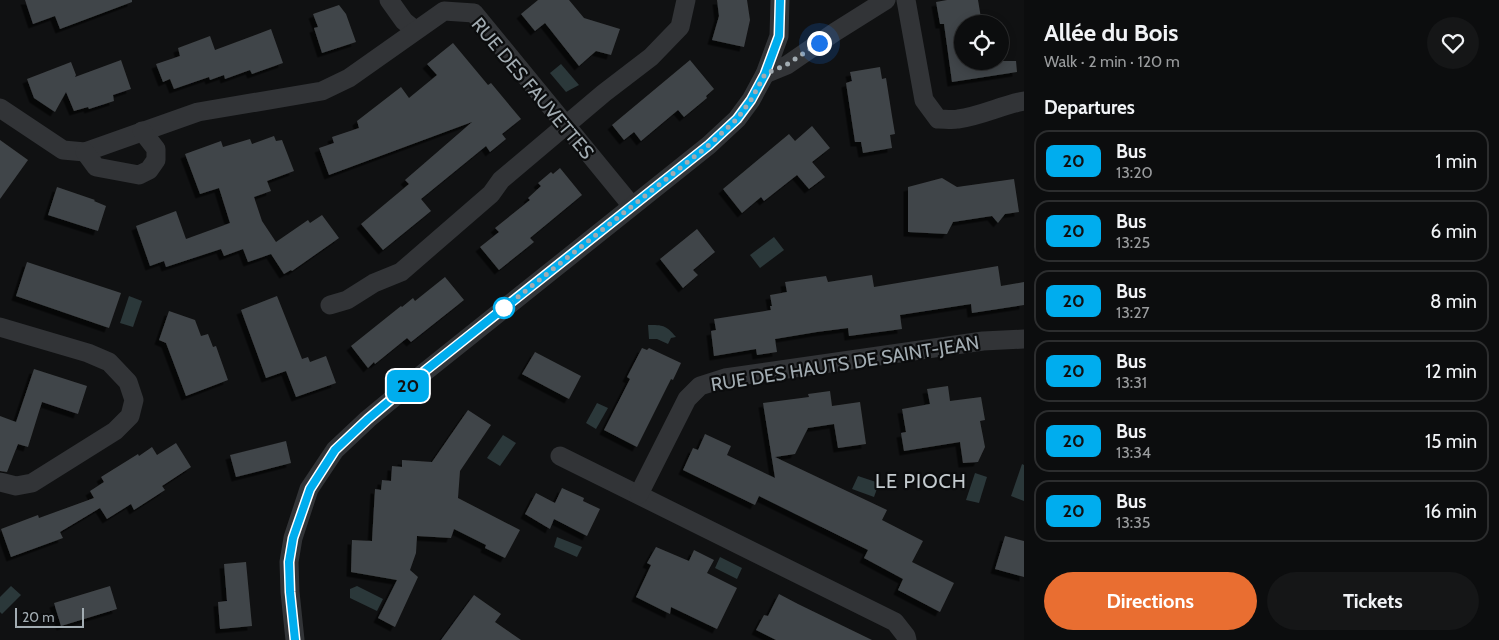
<!DOCTYPE html>
<html lang="en">
<head>
<meta charset="utf-8">
<style>
	:root { --surface:#0c0d0e; --page:#151617; --text:#f1f3f6; --muted:#9a9c9e; --line:#2c2d2e; --accent:#e96e31 }
	body { margin:0; font-family:Cabin,sans-serif; background:var(--page); color:var(--text); height:100vh; display:flex; flex-direction:column; font-size:19px; white-space:nowrap }
	* { box-sizing:border-box; margin:0 }
	p { font-size:16px; color:var(--muted) }
	.icon { flex:none; width:28px; height:28px; fill:none; stroke:currentColor; stroke-width:2; stroke-linecap:round; stroke-linejoin:round }
	.map { position:relative; flex:1; overflow:hidden }
	.panel { display:flex; flex-direction:column; background:var(--surface); width:475px }
	.panel>* { flex:none }
	.badge { padding:0 10px; border-radius:8px; font-size:18px; line-height:32px }
	.controls { position:absolute; left:954px; top:15px; display:grid; gap:10px }
	.controls a { display:grid; place-items:center; width:55px; height:55px; border-radius:50%; background:var(--surface); box-shadow:0 2px 8px #0003,0 0 0 1px var(--line); font-size:25px }
	.scale { position:absolute; left:15px; bottom:12px; width:69px; box-sizing:border-box; padding-left:5px; border:2px solid #a2acb2; border-top:0; font-size:14px; line-height:18px; white-space:nowrap; color:#a2acb2; -webkit-text-stroke:4px #0b0c0d; paint-order:stroke }
	.you { position:absolute; width:25px; height:25px; margin:-12px; border:4px solid #fff; border-radius:50%; background:#1a73e8; box-shadow:0 0 0 8px #1a73e833 }
	.map>.badge { position:absolute; translate:-50% -50%; box-shadow:0 0 0 2px #fff }
	h2 { padding:0 20px; font-size:19px; line-height:45px }
	.round { display:grid; place-items:center; flex:none; width:52px; height:52px; border-radius:26px; background:var(--page) }
	.headline { display:flex; align-items:center; justify-content:space-between; height:85px; padding:0 20px }
	h1 { font-size:24px; font-weight:800; line-height:38px }
	.cta { display:flex; gap:10px; margin-top:auto; padding:10px 20px }
	.cta a { flex:1; height:58px; border-radius:30px; background:var(--accent); color:#fff; font-size:20px; font-weight:800; line-height:58px; text-align:center }
	.cta a+a { background:var(--page); color:var(--text) }
	ul { padding:0; list-style:none }
	li { display:flex; align-items:center; gap:15px; height:62px; margin:0 10px 8px; padding:0 10px; border:2px solid var(--line); border-radius:15px }
	li div { flex:1 }
	li b { display:block; font-size:19px }
	li em { font-style:normal }
	li .badge { min-width:55px; font-weight:700; text-align:center }
	main { display:flex; flex:1; min-height:0 }
	.map>svg:first-child { display:block }
</style>
</head>
<body>
<main>
<div class="map">
<svg width="1024" height="640" viewBox="0 0 1024 640">
	<defs>
		<filter id="shadow"><feDropShadow dx="-4.5" dy="4.5" stdDeviation="0" flood-color="#0009"/></filter>
	</defs>
	<rect width="100%" height="100%" fill="#101112"/>
	<!-- water -->
	<g fill="#2b383a">
		<path d="M 561,64 L 579,85 L 566,92 L 550,73 Z"/>
		<path d="M 774,237 L 784,250 L 760,268 L 750,255 Z"/>
		<path d="M 129,296 L 142,301 L 133,327 L 120,323 Z"/>
		<path d="M 648,325 C 663,325 666,325 676,337 L 671,338 L 668,344 L 657,339 L 649,339 Z"/>
		<path d="M 597,403 L 608,408 L 596,429 L 586,423 Z"/>
		<path d="M 503,435 L 516,443 L 500,466 L 487,458 Z"/>
		<path d="M 1022,464 L 1024,465 L 1024,501 L 1011,496 Z"/>
		<path d="M 975,473 L 987,477 L 979,503 L 966,500 Z"/>
		<path d="M 858,476 L 879,483 L 874,497 L 852,489 Z"/>
		<path d="M 557,537 L 582,547 L 577,557 L 554,547 Z"/>
		<path d="M 720,557 L 742,568 L 737,579 L 715,568 Z"/>
		<path d="M 11,586 L 21,595 L 2,614 L 0,612 L 0,597 Z"/>
		<path d="M 357,586 L 383,599 L 377,611 L 350,598 L 350,589 Z"/>
	</g>
	<!-- building -->
	<g fill="#414548" filter="url(#shadow)">
		<path d="M 25,0 L 132,0 L 132,2 L 60,29 L 55,16 L 33,24 Z"/>
		<path d="M 538,0 L 569,0 L 584,18 L 620,29 L 611,55 L 596,51 L 579,66 L 545,23 L 535,31 L 521,14 Z"/>
		<path d="M 717,0 L 747,0 L 750,20 L 744,47 L 712,40 L 719,16 Z"/>
		<path d="M 947,0 L 978,0 L 981,18 L 974,19 L 975,24 L 962,24 L 962,61 L 1016,61 L 1017,72 L 952,82 L 944,24 L 940,24 L 936,2 Z"/>
		<path d="M 339,5 L 346,14 L 356,42 L 322,53 L 314,28 L 318,27 L 313,14 Z"/>
		<path d="M 271,29 L 283,63 L 252,74 L 250,70 L 225,79 L 224,75 L 210,80 L 209,77 L 174,89 L 170,79 L 163,82 L 156,64 L 180,56 L 178,48 L 210,36 L 215,50 Z"/>
		<path d="M 453,43 L 488,85 L 491,83 L 521,119 L 502,134 L 506,139 L 490,152 L 486,146 L 421,199 L 431,211 L 383,250 L 361,224 L 409,184 L 405,180 L 472,122 L 329,175 L 319,148 L 334,143 L 332,137 L 359,128 L 357,121 L 401,87 L 409,98 L 437,75 L 427,64 Z"/>
		<path d="M 121,60 L 131,89 L 113,95 L 114,101 L 89,109 L 88,107 L 74,111 L 66,92 L 55,112 L 34,98 L 27,79 L 71,62 L 76,75 L 75,77 Z"/>
		<path d="M 690,60 L 714,89 L 706,96 L 707,98 L 684,117 L 678,110 L 641,141 L 634,132 L 624,140 L 612,125 Z"/>
		<path d="M 880,67 L 882,79 L 886,78 L 892,116 L 895,134 L 890,135 L 892,148 L 863,153 L 861,142 L 855,142 L 846,83 L 852,81 L 850,72 Z"/>
		<path d="M 812,126 L 830,148 L 812,162 L 825,177 L 809,189 L 797,175 L 764,201 L 761,197 L 742,213 L 723,189 L 789,134 L 795,141 Z"/>
		<path d="M 274,136 L 276,141 L 282,140 L 294,171 L 267,181 L 271,191 L 254,197 L 262,221 L 276,242 L 308,220 L 310,223 L 322,215 L 339,238 L 292,271 L 291,270 L 284,274 L 271,254 L 248,262 L 243,249 L 224,256 L 221,249 L 166,267 L 164,261 L 150,266 L 136,226 L 176,211 L 186,239 L 230,223 L 219,188 L 200,194 L 185,154 L 221,141 L 223,147 L 250,139 L 252,144 Z"/>
		<path d="M 0,140 L 28,160 L 0,199 Z"/>
		<path d="M 560,168 L 582,195 L 530,238 L 534,242 L 499,270 L 480,247 L 499,232 L 495,228 L 530,200 L 528,198 L 541,186 L 538,183 L 551,172 L 553,174 Z"/>
		<path d="M 942,178 L 957,187 L 1014,179 L 1019,212 L 1005,214 L 998,223 L 992,216 L 953,222 L 947,234 L 908,232 L 908,187 Z"/>
		<path d="M 57,187 L 95,200 L 94,201 L 106,206 L 98,231 L 48,215 Z"/>
		<path d="M 697,229 L 715,252 L 693,270 L 698,275 L 683,288 L 660,259 Z"/>
		<path d="M 27,262 L 121,293 L 109,328 L 16,296 Z"/>
		<path d="M 998,266 L 1001,286 L 1024,282 L 1024,305 L 972,313 L 971,304 L 900,315 L 902,329 L 849,336 L 848,328 L 817,332 L 775,339 L 777,352 L 757,355 L 756,349 L 714,356 L 711,331 L 716,330 L 714,319 L 771,310 L 770,306 L 772,306 L 770,295 L 787,292 L 785,282 L 826,276 L 828,282 L 872,275 L 874,287 Z"/>
		<path d="M 445,277 L 464,300 L 411,342 L 407,338 L 375,364 L 374,362 L 368,368 L 351,346 L 401,306 L 402,307 L 413,298 L 415,301 Z"/>
		<path d="M 277,296 L 302,359 L 308,357 L 310,362 L 326,356 L 336,383 L 296,397 L 286,371 L 266,378 L 241,310 Z"/>
		<path d="M 169,311 L 195,320 L 201,336 L 208,334 L 213,347 L 216,346 L 228,380 L 186,396 L 166,343 L 159,340 Z"/>
		<path d="M 642,348 L 647,350 L 649,348 L 681,363 L 673,380 L 671,379 L 637,447 L 604,430 L 630,379 L 627,377 Z"/>
		<path d="M 535,352 L 581,376 L 569,399 L 522,374 Z"/>
		<path d="M 34,369 L 87,386 L 78,414 L 42,402 L 28,447 L 18,444 L 7,472 L 0,471 L 0,416 L 16,422 Z"/>
		<path d="M 948,386 L 950,401 L 981,397 L 985,420 L 980,421 L 985,447 L 978,462 L 963,463 L 960,442 L 904,451 L 901,433 L 906,432 L 902,409 L 930,404 L 927,389 Z"/>
		<path d="M 830,391 L 832,406 L 860,402 L 866,444 L 838,448 L 834,424 L 808,428 L 795,454 L 775,457 L 887,510 L 882,520 L 923,541 L 912,562 L 954,583 L 940,612 L 898,590 L 903,579 L 864,558 L 868,550 L 759,496 L 755,505 L 683,470 L 693,448 L 698,450 L 705,434 L 731,446 L 727,455 L 775,478 L 763,403 L 809,397 L 808,394 Z"/>
		<path d="M 468,410 L 491,425 L 460,471 L 458,498 L 520,530 L 505,558 L 485,548 L 486,545 L 454,529 L 451,538 L 417,536 L 416,553 L 410,570 L 418,577 L 395,627 L 378,618 L 397,580 L 351,572 L 352,540 L 372,541 L 375,489 L 381,490 L 382,480 L 391,481 L 392,466 L 402,467 L 402,460 L 432,462 Z"/>
		<path d="M 286,441 L 291,463 L 236,477 L 230,455 Z"/>
		<path d="M 176,443 L 191,467 L 162,486 L 165,490 L 134,510 L 131,504 L 107,519 L 100,508 L 60,532 L 63,538 L 11,557 L 1,529 L 38,515 L 39,518 L 94,498 L 90,491 L 104,482 L 101,477 L 138,454 L 139,456 L 152,447 L 157,455 Z"/>
		<path d="M 562,488 L 584,498 L 583,501 L 600,509 L 587,536 L 554,519 L 550,529 L 525,514 L 536,493 L 555,503 Z"/>
		<path d="M 1005,536 L 1024,541 L 1024,577 L 995,569 Z"/>
		<path d="M 656,547 L 689,561 L 694,550 L 714,560 L 707,573 L 737,588 L 717,629 L 671,607 L 670,614 L 636,597 L 651,565 L 647,563 Z"/>
		<path d="M 246,562 L 252,626 L 220,629 L 218,602 L 227,601 L 224,564 Z"/>
		<path d="M 110,586 L 117,609 L 61,626 L 54,603 Z"/>
		<path d="M 779,594 L 798,604 L 872,640 L 776,640 L 756,630 L 764,615 L 768,616 Z"/>
		<path d="M 474,595 L 501,614 L 495,622 L 521,640 L 441,640 Z"/>
	</g>
	<g fill="none" stroke-linecap="round" stroke-linejoin="round">
		<!-- minor -->
		<g stroke="#323437" stroke-width="19">
			<path d="M 389,0 L 404,21 L 415,30"/>
			<path d="M 906,0 L 924,100 L 938,119 C 945,119 952,120 958,119 C 981,116 1002,105 1024,101"/>
			<path d="M 765,74 L 787,65 L 835,32 L 886,0"/>
			<path d="M 0,108 L 63,150 L 85,152 L 198,112 L 322,91 L 349,78 L 444,11 L 474,13 L 632,206"/>
			<path d="M 85,152 L 96,167 L 139,175 L 149,170 L 156,160 L 156,149 L 142,131"/>
			<path d="M 330,305 L 347,300 L 374,283 L 401,272 L 491,194 L 501,180 L 604,93 L 651,57 L 680,27 L 686,0"/>
			<path d="M 0,327 L 88,353 L 109,362 L 128,382 L 134,400 L 130,416 L 115,431 L 32,483 L 16,486 L 0,482"/>
			<path d="M 560,456 L 895,622 L 906,636 L 907,640"/>
			<path d="M 639,494 L 687,399 L 700,386 L 725,378 L 983,341 L 1024,339"/>
			<path d="M 295,640 L 290,592 L 289,562 L 293,538 L 309,489 L 335,450 L 368,419 L 426,371 L 709,145 L 737,119 L 751,100 L 765,74 L 779,36 L 780,0"/>
		</g>
	</g>
	<g fill="none" stroke-linecap="round" stroke-linejoin="round">
		<!-- line casing -->
		<g stroke="#fff" stroke-width="11">
			<path id="line" d="M 295,640 L 290,592 L 289,562 L 293,538 L 310,489 L 335,450 L 368,419 L 426,370 L 709,145 L 737,119 L 751,100 L 765,74 L 779,36 L 780,0"/>
		</g>
		<!-- line -->
		<use href="#line" stroke="#00adee" stroke-width="8"/>
		<!-- walk -->
		<path stroke="#a2acb2" stroke-width="5" stroke-dasharray="0 9" d="M 504,308 L 709,145 L 737,119 L 751,100 L 765,74 L 786,65 L 819,43"/>
	</g>
	<!-- markers -->
	<circle fill="#fff" stroke="#00adee" stroke-width="2.5" cx="504" cy="308" r="10"/>
	<g text-anchor="middle" stroke-width="4.5" stroke-linejoin="round" paint-order="stroke">
		<!-- street labels -->
		<g font-size="19" fill="#a2acb2" stroke="#0b0c0d">
			<text transform="translate(533 88) rotate(50)" y="7">RUE DES FAUVETTES</text>
			<text transform="translate(845 363) rotate(-9)" y="7">RUE DES HAUTS DE SAINT-JEAN</text>
		</g>
		<!-- neighbourhood labels -->
		<g font-size="20" letter-spacing="1" fill="#c3cace" stroke="#0b0c0d">
			<text x="921" y="488">LE PIOCH</text>
		</g>
	</g>
</svg>
<div class="controls">
<a><svg class="icon" aria-label="locate" viewBox="0 0 24 24"><circle cx="12" cy="12" r="6"/><path d="M12 2v4M12 18v4M2 12h4M18 12h4"/></svg></a>
</div>
<div class="scale">20 m</div>
<div class="you" style="left:819px;top:43px"></div>
<b class="badge" style="left:408px;top:386px;background:#00adee;color:#111">20</b>
</div>
<section class="panel">
<div class="headline"><div><h1>Allée du Bois</h1><p>Walk · 2 min · 120 m</p></div><a class="round"><svg class="icon" aria-label="heart" viewBox="0 0 24 24"><path d="M12 20l-8-8c-3-5 5-10 8-4 3-6 11-1 8 4z"/></svg></a></div>
<h2>Departures</h2>
<ul>
<li><span class="badge" style="background:#00adee;color:#111">20</span><div><b>Bus</b><p>13:20</p></div><em>1 min</em></li>
<li><span class="badge" style="background:#00adee;color:#111">20</span><div><b>Bus</b><p>13:25</p></div><em>6 min</em></li>
<li><span class="badge" style="background:#00adee;color:#111">20</span><div><b>Bus</b><p>13:27</p></div><em>8 min</em></li>
<li><span class="badge" style="background:#00adee;color:#111">20</span><div><b>Bus</b><p>13:31</p></div><em>12 min</em></li>
<li><span class="badge" style="background:#00adee;color:#111">20</span><div><b>Bus</b><p>13:34</p></div><em>15 min</em></li>
<li><span class="badge" style="background:#00adee;color:#111">20</span><div><b>Bus</b><p>13:35</p></div><em>16 min</em></li>
</ul>
<div class="cta"><a>Directions</a><a>Tickets</a></div>
</section>
</main>
</body>
</html>
